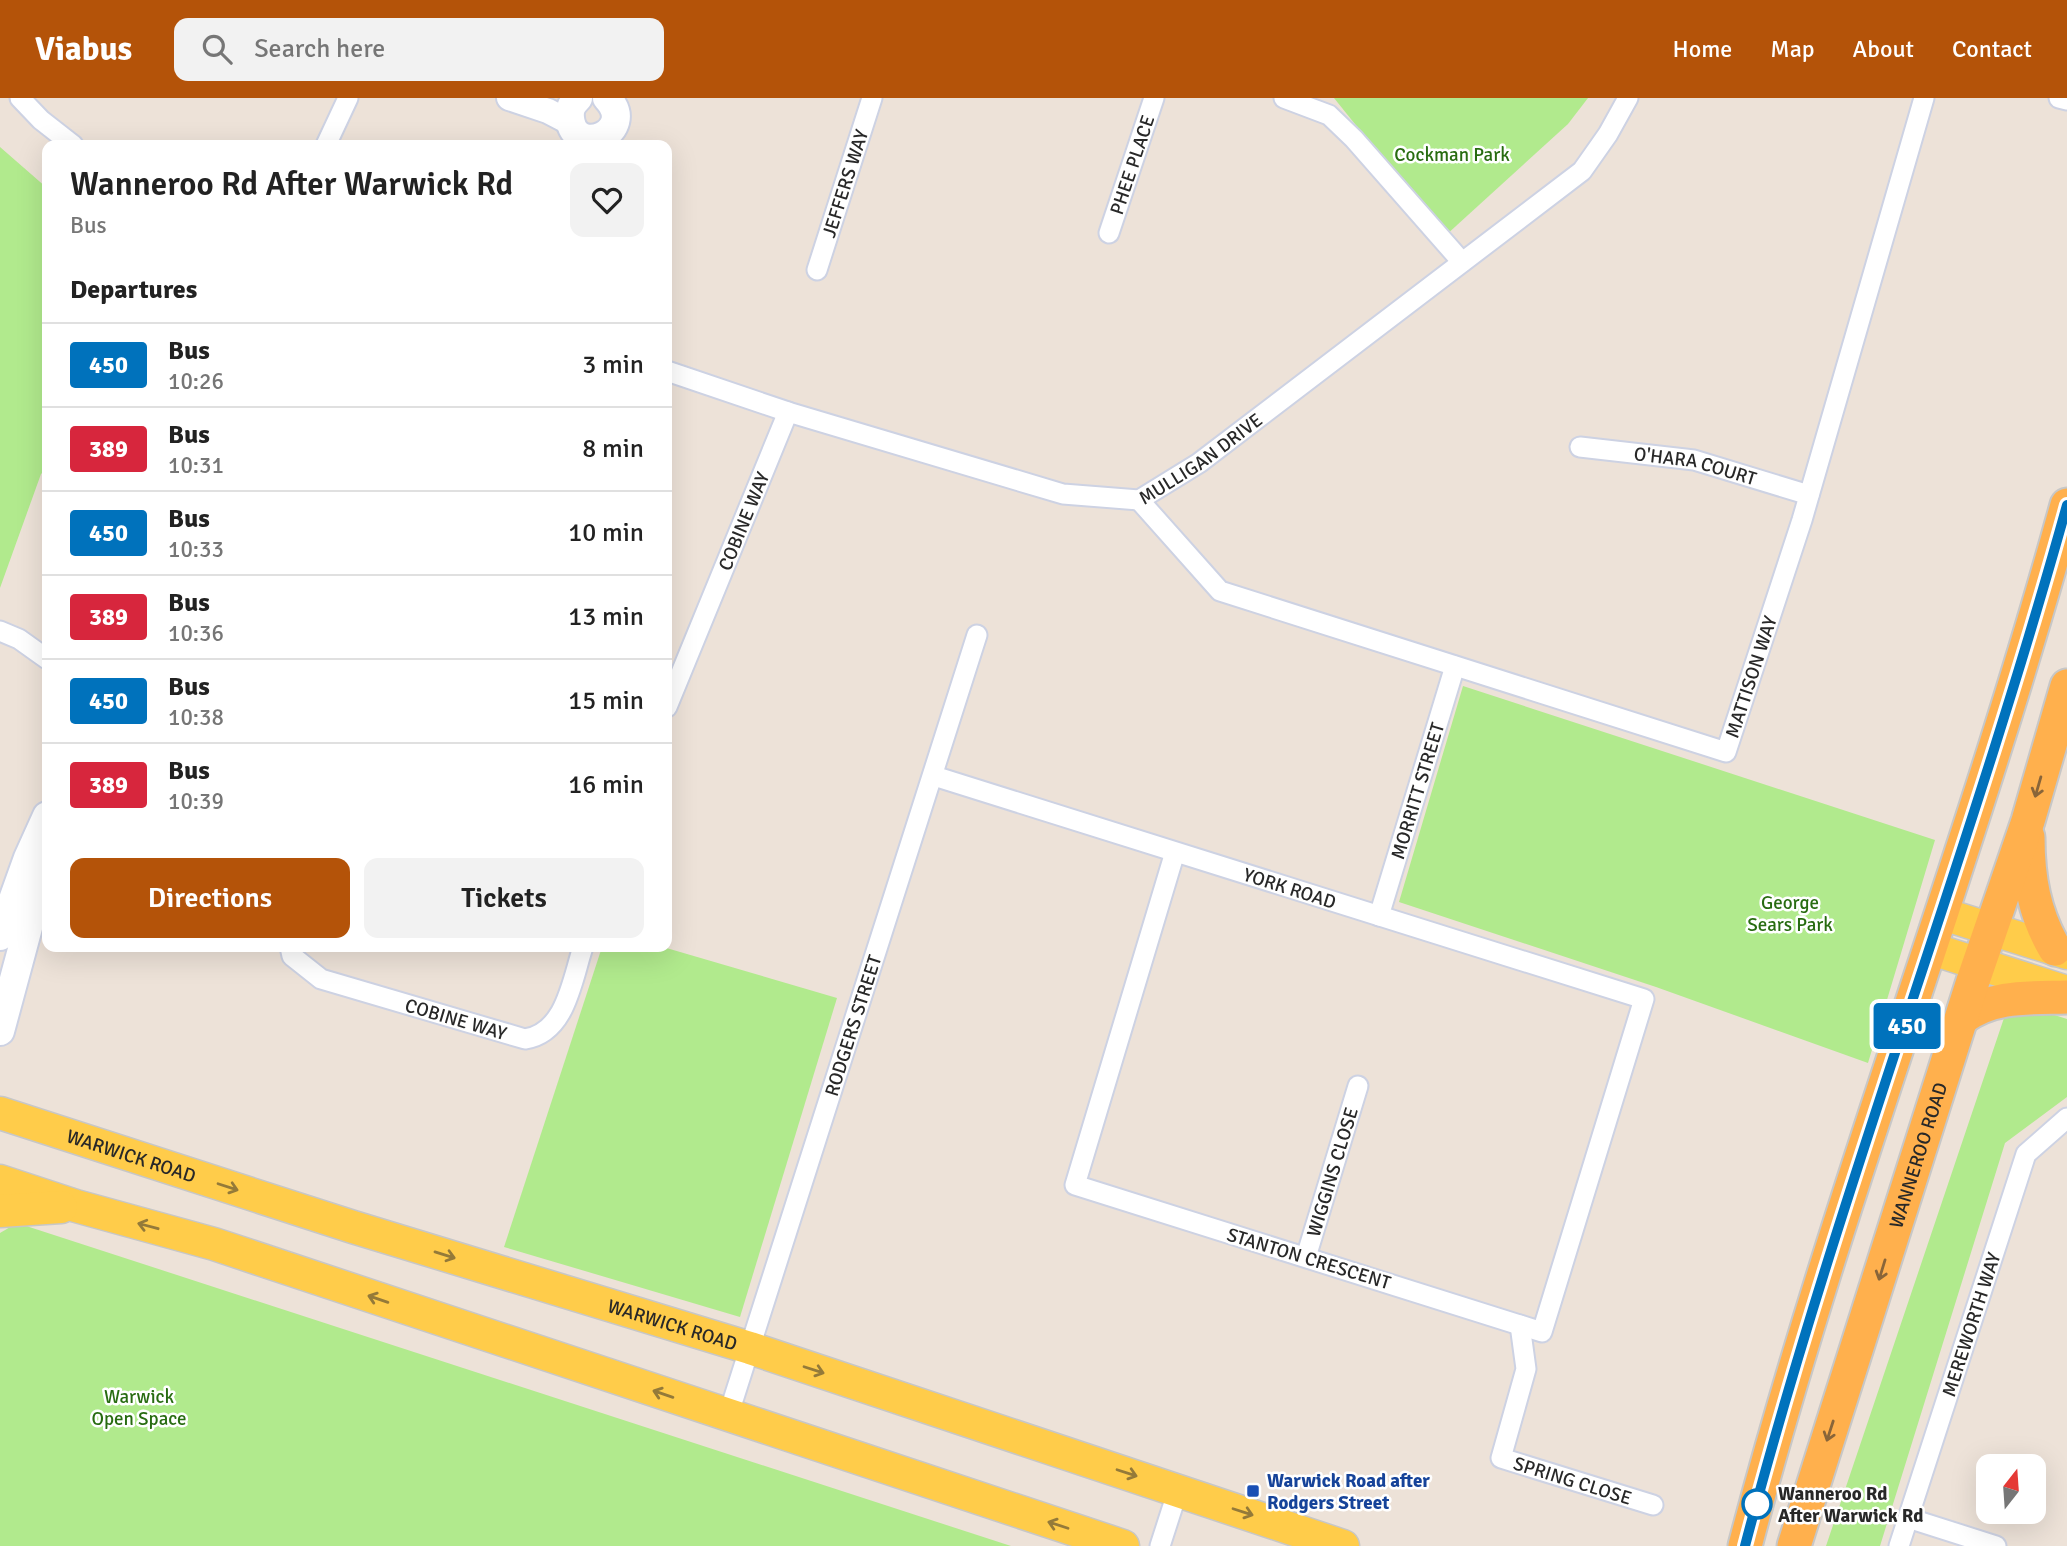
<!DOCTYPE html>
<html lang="en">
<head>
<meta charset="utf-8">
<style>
	:root { --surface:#fff; --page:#f2f2f2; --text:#222; --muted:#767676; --line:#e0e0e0; --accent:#b45309 }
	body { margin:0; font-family:Signika,sans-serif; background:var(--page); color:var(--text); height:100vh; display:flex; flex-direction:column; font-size:26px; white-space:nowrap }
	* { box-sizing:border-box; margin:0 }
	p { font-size:23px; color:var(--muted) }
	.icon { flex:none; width:38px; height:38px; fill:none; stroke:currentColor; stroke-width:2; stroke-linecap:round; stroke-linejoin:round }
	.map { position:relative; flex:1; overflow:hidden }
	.sheet { position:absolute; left:42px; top:42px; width:630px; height:812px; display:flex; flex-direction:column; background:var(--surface); border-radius:14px; box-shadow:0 7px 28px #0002 }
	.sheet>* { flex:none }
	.badge { padding:0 14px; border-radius:5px; font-size:24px; line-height:46px }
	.needle { width:46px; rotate:17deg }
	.buttons { position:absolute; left:1976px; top:1356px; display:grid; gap:14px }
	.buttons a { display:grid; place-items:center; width:70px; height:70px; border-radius:14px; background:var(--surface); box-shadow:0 7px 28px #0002; font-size:35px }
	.map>.badge { position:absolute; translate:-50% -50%; box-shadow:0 0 0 4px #fff }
	h2 { padding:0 28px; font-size:26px; line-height:63px }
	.round { display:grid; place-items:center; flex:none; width:74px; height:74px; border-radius:14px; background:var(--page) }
	.head { display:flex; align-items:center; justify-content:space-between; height:119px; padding:0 28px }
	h1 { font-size:33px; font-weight:600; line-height:52px }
	.button { display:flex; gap:14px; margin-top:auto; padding:14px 28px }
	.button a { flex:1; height:80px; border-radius:14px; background:var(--accent); color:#fff; font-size:28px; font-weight:600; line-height:80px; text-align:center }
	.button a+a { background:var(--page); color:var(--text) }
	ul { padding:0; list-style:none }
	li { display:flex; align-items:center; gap:21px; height:84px; padding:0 28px; border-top:2px solid var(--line) }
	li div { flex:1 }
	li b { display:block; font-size:26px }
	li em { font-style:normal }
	li .badge { min-width:77px; font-weight:700; text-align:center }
	header { display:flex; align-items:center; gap:42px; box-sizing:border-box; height:98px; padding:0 35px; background:var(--accent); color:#fff }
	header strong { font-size:33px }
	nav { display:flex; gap:38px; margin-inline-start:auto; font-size:24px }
	.search { width:490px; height:63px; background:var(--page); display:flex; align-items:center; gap:18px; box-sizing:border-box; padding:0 24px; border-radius:14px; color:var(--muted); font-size:26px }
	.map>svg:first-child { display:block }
</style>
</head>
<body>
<header>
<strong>Viabus</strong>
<div class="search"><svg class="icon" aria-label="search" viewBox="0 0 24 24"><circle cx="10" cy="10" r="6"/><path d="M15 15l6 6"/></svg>Search here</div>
<nav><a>Home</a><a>Map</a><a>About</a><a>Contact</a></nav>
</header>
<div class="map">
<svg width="2067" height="1448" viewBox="0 0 2067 1448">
	<rect width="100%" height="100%" fill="#ede2d8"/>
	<!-- green -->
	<g fill="#b1ea8d">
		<path d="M 1334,0 L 1588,0 L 1568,26 L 1445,138 Z"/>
		<path d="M 0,49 L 47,90 L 47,370 L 41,376 L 0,490 Z"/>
		<path d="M 1463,588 L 1935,742 L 1868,965 L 1656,889 L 1399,804 Z"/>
		<path d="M 602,849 L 663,849 L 837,900 L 740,1219 L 504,1149 Z"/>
		<path d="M 2048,915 L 2067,921 L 2067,999 L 2005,1045 L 1880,1448 L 1826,1448 L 2004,920 Z"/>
		<path d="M 17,1125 L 1011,1448 L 0,1448 L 0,1135 Z"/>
	</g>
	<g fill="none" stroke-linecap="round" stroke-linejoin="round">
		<!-- minor casing -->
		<g stroke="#cdd2e3" stroke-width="23">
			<g id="minor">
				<path d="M 20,0 L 41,22 L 73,47"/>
				<path d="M 1284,0 L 1329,17 L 1354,41 L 1462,164"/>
				<path d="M 2059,0 L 2067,2"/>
				<path d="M 326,47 L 348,0"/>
				<path id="s1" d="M 1109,135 L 1154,0"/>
				<path id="s2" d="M 817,172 L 872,0"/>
				<path id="s3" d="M 667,273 L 788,314 L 1063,396 L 1139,402 L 1199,365 L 1582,73 L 1608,36 L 1628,0"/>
				<path id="s4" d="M 1580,349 L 1694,362 L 1809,397"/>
				<path id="s5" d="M 1139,402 L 1220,493 L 1726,654 L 1802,422 L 1924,0"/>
				<path d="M 0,533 L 19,541 L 47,561"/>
				<path id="s6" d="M 667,609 L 788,314"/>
				<path id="s7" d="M 934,678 L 1644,901 L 1542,1234 L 1075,1087 L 1175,754"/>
				<path id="s8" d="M 1379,818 L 1455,568"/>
				<path id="s9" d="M 290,849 L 292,858 L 321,881 L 525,941 C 566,935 572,882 583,849"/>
				<path id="s10" d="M 1306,1159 L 1358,988"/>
				<path id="s11" d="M 1520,1227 L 1526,1271 L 1501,1360 L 1653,1407"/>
				<path id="s12" d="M 728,1318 L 977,537"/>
				<path d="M 1908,1420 L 1996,1448"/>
				<path d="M 1160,1448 L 1178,1392"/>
				<path id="s13" d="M 1899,1448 L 2026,1056 L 2067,1020"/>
			</g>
		</g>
		<!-- tertiary casing -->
		<g stroke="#cdd2e3" stroke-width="28">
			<path id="tertiary" d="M 509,0 L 548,13 L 571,25"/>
		</g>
		<!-- secondary casing -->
		<g stroke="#cdd2e3" stroke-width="32">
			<g id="secondary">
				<path d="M 578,0 C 572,6 569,11 570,20 C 574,61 639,34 607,0"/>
				<path d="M 0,838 L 28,760 L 47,718"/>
				<path d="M 0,933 L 47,759"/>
			</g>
		</g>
		<!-- primary casing -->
		<g stroke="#c7c7c7" stroke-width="35">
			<g id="primary">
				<path d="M 1943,816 L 2067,855"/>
				<path d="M 1932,851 L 2067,894"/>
				<path id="s14" d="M 0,1015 L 353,1129 L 750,1250 L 1343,1448"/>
				<path d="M 0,1083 L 76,1108 L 214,1146 L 1123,1448"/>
				<path d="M 0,1113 L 61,1109"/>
			</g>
		</g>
		<!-- trunk casing -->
		<g stroke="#c7c7c7" stroke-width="37">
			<g id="trunk">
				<path d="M 2028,739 C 2028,779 2034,816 2055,851"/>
				<path d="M 1962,920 C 1993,897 2029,900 2067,899"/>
				<path d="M 1745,1448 C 1837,1097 1971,757 2067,407"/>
				<path id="s15" d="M 1794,1448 L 1973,883 L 2028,723 L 2067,588"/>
			</g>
		</g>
		<!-- minor -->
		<use href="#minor" stroke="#fff" stroke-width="19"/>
		<!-- tertiary -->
		<use href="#tertiary" stroke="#fff" stroke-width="24"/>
		<!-- secondary -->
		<use href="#secondary" stroke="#fff" stroke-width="28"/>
		<!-- primary -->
		<use href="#primary" stroke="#ffcc4a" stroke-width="32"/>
		<!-- trunk -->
		<use href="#trunk" stroke="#ffb04d" stroke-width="33"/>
	</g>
	<!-- one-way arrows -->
	<defs><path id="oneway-shaft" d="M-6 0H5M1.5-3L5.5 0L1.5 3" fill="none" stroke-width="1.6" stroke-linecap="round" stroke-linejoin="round" transform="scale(1.75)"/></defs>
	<g stroke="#896539">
		<use href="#oneway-shaft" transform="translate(2038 689) rotate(106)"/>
		<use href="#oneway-shaft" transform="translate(1882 1172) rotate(107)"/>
		<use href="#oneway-shaft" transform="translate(1830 1333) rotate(108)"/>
	</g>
	<g stroke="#947a39">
		<use href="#oneway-shaft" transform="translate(228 1089) rotate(18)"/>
		<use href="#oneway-shaft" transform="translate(148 1128) rotate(-165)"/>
		<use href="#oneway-shaft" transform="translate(445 1157) rotate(17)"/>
		<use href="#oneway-shaft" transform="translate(378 1201) rotate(-161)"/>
		<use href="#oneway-shaft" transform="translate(814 1272) rotate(18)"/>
		<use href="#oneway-shaft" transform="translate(663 1296) rotate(-161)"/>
		<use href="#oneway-shaft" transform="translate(1127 1375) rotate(18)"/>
		<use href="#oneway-shaft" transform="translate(1243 1414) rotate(18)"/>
		<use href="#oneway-shaft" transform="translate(1058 1427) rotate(-162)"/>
	</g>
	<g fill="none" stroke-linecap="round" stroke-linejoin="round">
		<!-- line casing -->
		<g stroke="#fff" stroke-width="16">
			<path id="line" d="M 1745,1448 C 1837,1097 1970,757 2067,407"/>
		</g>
		<!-- line -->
		<use href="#line" stroke="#0072bc" stroke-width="10"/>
	</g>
	<!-- markers -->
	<rect fill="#1a4fb4" stroke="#fff" stroke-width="2.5" x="1246" y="1386" width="14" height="14" rx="3.5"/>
	<circle fill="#fff" stroke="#0072bc" stroke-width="3.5" cx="1757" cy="1406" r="14"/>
	<g text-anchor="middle" stroke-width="5" stroke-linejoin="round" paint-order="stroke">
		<!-- park labels -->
		<g font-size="19" fill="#286c11" stroke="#fff">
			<text x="1452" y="63">Cockman Park</text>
			<text x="1790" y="811">George<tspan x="1790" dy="22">Sears Park</tspan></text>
			<text x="139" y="1305">Warwick<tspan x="139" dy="22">Open Space</tspan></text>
		</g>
		<!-- street labels -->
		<g font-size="19" fill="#282828" stroke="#fff">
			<text dy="7" stroke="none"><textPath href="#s1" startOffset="72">PHEE PLACE</textPath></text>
			<text dy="7" stroke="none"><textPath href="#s2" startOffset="91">JEFFERS WAY</textPath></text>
			<text dy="7" stroke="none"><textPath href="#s3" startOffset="565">MULLIGAN DRIVE</textPath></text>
			<text dy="7" stroke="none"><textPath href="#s4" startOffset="117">O'HARA COURT</textPath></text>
			<text dy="7" stroke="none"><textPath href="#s6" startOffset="201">COBINE WAY</textPath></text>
			<text dy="7" stroke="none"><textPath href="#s5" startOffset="732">MATTISON WAY</textPath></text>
			<text dy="7" stroke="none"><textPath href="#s8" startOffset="131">MORRITT STREET</textPath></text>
			<text dy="7" stroke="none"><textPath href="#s7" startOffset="373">YORK ROAD</textPath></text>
			<text dy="7" stroke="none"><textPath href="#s9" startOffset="187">COBINE WAY</textPath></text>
			<text dy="7" stroke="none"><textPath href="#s12" startOffset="410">RODGERS STREET</textPath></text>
			<text dy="7" stroke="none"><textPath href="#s14" startOffset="138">WARWICK ROAD</textPath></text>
			<text dy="7" stroke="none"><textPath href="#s15" startOffset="410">WANNEROO ROAD</textPath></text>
			<text dy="7" stroke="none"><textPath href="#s10" startOffset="89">WIGGINS CLOSE</textPath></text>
			<text transform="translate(1309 1160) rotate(17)" y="7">STANTON CRESCENT</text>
			<text dy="7" stroke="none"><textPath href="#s13" startOffset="233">MEREWORTH WAY</textPath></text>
			<text dy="7" stroke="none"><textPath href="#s14" startOffset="705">WARWICK ROAD</textPath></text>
			<text dy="7" stroke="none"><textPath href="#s11" startOffset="212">SPRING CLOSE</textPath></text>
		</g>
		<!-- transit labels -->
		<g font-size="19" font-weight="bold" fill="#164399" stroke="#fff" text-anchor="start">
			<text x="1267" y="1389">Warwick Road after<tspan x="1267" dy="22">Rodgers Street</tspan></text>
		</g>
		<!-- stop labels -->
		<g font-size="19" font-weight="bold" fill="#282828" stroke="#fff" text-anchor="start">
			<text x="1778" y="1402">Wanneroo Rd<tspan x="1778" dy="22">After Warwick Rd</tspan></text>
		</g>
	</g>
</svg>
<div class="buttons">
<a><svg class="needle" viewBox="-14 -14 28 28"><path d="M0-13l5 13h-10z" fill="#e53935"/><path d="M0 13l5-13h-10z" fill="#767676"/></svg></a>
</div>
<b class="badge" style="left:1907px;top:928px;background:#0072bc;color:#fff">450</b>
<section class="sheet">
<div class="head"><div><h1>Wanneroo Rd After Warwick Rd</h1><p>Bus</p></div><a class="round"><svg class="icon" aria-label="heart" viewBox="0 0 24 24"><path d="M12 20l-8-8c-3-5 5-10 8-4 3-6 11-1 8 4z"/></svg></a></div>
<h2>Departures</h2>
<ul>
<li><span class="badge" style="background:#0072bc;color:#fff">450</span><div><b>Bus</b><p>10:26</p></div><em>3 min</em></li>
<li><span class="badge" style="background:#d7263d;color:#fff">389</span><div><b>Bus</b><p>10:31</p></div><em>8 min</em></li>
<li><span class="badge" style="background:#0072bc;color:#fff">450</span><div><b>Bus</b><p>10:33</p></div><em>10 min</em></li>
<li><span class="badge" style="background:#d7263d;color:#fff">389</span><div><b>Bus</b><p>10:36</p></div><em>13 min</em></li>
<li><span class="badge" style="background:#0072bc;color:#fff">450</span><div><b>Bus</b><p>10:38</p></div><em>15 min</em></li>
<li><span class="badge" style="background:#d7263d;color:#fff">389</span><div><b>Bus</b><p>10:39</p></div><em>16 min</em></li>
</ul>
<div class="button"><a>Directions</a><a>Tickets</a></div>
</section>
</div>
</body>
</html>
